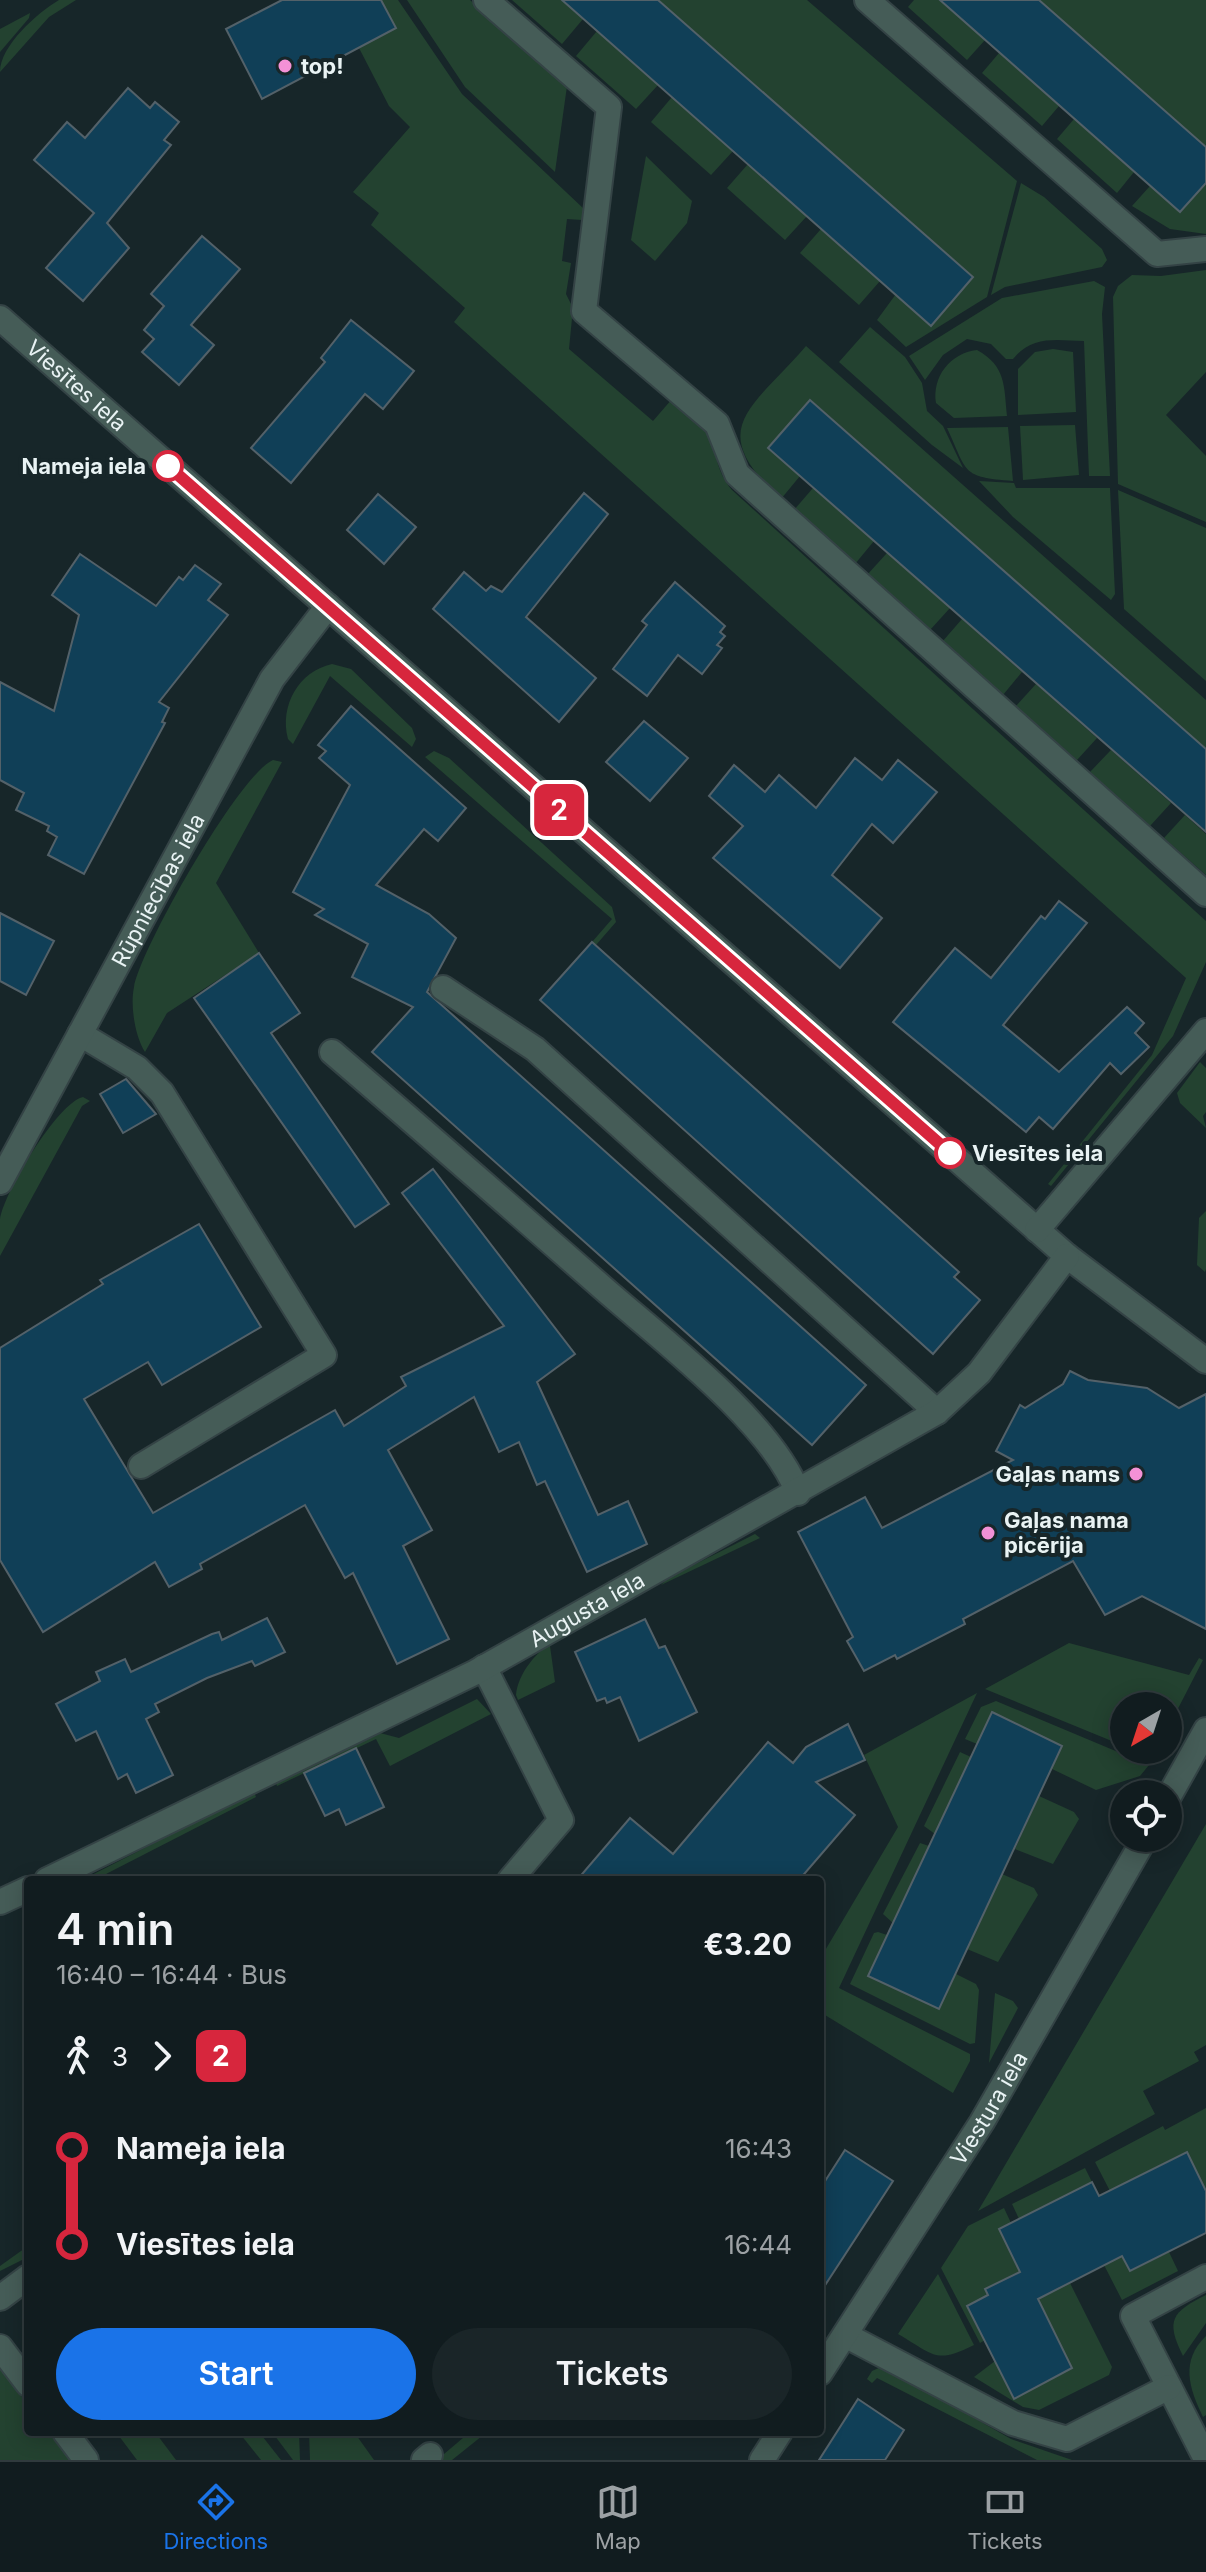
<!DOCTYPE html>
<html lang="en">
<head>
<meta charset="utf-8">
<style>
	:root { --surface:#111c1f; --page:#1a2528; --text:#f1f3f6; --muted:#9ca1a4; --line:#303a3d; --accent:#1a73e8 }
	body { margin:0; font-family:Inter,sans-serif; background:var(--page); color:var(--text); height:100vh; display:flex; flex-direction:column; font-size:30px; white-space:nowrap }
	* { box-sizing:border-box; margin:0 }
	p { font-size:26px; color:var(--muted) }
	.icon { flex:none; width:44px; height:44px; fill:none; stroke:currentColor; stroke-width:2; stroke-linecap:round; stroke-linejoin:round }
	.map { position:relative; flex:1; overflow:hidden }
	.drawer { position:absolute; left:24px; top:1876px; width:800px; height:560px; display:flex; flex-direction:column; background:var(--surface); border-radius:8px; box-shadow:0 4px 20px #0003,0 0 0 2px var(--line) }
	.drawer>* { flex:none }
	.badge { padding:0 16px; border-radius:12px; font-size:28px; line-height:52px }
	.needle { width:52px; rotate:219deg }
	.tools { position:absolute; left:1110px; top:1692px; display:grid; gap:16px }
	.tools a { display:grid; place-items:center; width:72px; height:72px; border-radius:50%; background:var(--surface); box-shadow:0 4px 20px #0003,0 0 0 2px var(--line); font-size:40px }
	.map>.badge { position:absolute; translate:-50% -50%; box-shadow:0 0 0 4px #fff }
	.legs { display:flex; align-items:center; gap:12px; height:88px; padding:0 32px; font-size:26px }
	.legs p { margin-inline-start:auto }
	.summary { display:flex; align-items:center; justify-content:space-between; height:136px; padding:0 32px }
	h1 { font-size:44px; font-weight:600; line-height:60px }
	.action { display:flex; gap:16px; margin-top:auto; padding:16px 32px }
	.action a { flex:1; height:92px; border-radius:48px; background:var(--accent); color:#fff; font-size:32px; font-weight:600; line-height:92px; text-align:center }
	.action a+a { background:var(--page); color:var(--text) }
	ul { padding:0 32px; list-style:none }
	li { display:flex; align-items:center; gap:28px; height:96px; font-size:30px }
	li i { display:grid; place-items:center; width:12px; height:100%; margin:0 10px; background:currentColor }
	li i::after { content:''; width:20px; height:20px; margin:-10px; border:6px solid; border-radius:50%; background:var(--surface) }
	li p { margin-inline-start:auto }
	li:first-child i { background:linear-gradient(#0000 50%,currentColor 0) }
	li:last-child i { background:linear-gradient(currentColor 50%,#0000 0) }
	.dock { display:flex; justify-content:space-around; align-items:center; height:112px; border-top:2px solid var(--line); background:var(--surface); font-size:22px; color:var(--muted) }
	.dock a { display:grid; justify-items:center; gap:4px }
	.dock .active { color:var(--accent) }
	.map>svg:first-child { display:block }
</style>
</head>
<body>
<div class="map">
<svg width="1206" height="2460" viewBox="0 0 1206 2460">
	<rect width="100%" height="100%" fill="#172629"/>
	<!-- green -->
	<g fill="#234230">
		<path d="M 59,0 L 76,0 L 49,17 L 0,72 C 0,46 37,13 59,0 Z"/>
		<path d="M 381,0 L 398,0 L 462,94 L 584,209 L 582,220 L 567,219 L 562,261 L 571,263 L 566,294 L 573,308 L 569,349 L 653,421 L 672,399 C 685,410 704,421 710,436 C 717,457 717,472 732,490 L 1206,921 L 1206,962 L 1173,1036 L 1051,1186 L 1048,1184 L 1152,1055 L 1186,978 L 454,322 L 465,308 L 371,225 L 379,213 L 353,192 L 410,127 L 389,106 L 359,48 L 396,28 Z"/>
		<path d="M 407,0 L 470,0 L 567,86 L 555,172 L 465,87 Z"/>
		<path d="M 512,0 L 562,0 L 583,19 L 562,44 Z"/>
		<path d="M 658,0 L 807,0 L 1017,181 L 987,297 L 906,347 L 877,320 L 896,294 Z"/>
		<path d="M 914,0 L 940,0 L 985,40 L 967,60 L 908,7 Z"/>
		<path d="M 1039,0 L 1206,0 L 1206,147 Z"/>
		<path d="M 30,13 L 29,18 L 0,52 L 0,29 Z"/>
		<path d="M 597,31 L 658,85 L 636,109 L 576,56 Z"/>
		<path d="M 999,53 L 1059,106 L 1042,126 L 982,73 Z"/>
		<path d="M 672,97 L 733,151 L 711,175 L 651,122 Z"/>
		<path d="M 1074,119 L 1134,172 L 1117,193 L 1057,139 Z"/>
		<path d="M 646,156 L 692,201 L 687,223 L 655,261 L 631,240 Z"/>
		<path d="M 748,164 L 807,216 L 785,240 L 727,188 Z"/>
		<path d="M 1021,183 L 1044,197 L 1102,249 L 1107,260 L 1102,267 L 1005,287 L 991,295 Z"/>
		<path d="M 1206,183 L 1206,234 L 1170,229 L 1132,206 L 1150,186 L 1181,212 Z"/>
		<path d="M 821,229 L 880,281 L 859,305 L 800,253 Z"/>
		<path d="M 1206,270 L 1206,372 L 1166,415 L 1206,456 L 1206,522 L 1118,484 L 1113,297 L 1118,286 L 1132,275 L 1161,276 Z"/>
		<path d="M 1094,281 L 1105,287 L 1102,314 L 1110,476 L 1089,476 L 1084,341 C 1056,340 1032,335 1013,359 L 1006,359 L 991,344 L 967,339 L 943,355 L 925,380 L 909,356 L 1002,298 Z"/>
		<path d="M 870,327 L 905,357 L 922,383 L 927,411 L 943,426 L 963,468 L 932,445 L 839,362 Z"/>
		<path d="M 806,346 L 1206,700 L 1206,749 L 811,400 L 768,447 L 800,476 L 781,499 C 703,428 752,409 806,346 Z"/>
		<path d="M 1053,349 L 1073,352 L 1076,412 L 1018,415 L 1018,369 L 1035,352 Z"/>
		<path d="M 977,350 C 1006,366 1004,386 1007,416 L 954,418 L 936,403 C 932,377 950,353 977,350 Z"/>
		<path d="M 1075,425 L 1079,475 L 1023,480 L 1020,426 Z"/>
		<path d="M 1008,427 L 1013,481 C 961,477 968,473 947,428 Z"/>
		<path d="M 979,481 L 1014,483 L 1016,488 L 1110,488 L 1115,594 L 1111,600 L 1013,517 Z"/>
		<path d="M 813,488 L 874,541 L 855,564 L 794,510 Z"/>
		<path d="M 1118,490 L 1206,528 L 1206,681 L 1124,609 Z"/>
		<path d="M 887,553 L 950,608 L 930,630 L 867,575 Z"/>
		<path d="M 962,619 L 1022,672 L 1003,695 L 942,642 Z"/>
		<path d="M 332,664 L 351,669 L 412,728 L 416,739 L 412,747 L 330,676 L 293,744 L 288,739 C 279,706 299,671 332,664 Z"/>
		<path d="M 1036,684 L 1097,738 L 1077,760 L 1016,706 Z"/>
		<path d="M 1111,750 L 1171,803 L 1150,826 L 1090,772 Z"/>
		<path d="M 434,751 L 449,758 L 612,907 L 616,922 L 596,945 L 592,942 L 612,919 L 425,757 Z"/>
		<path d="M 273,760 L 282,762 L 216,883 L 259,953 L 167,1013 L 145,1052 C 135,1036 130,1006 134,987 C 141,948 239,775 273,760 Z"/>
		<path d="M 1185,815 L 1206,834 L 1206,875 L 1164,838 Z"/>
		<path d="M 1200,1062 L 1206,1068 L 1206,1112 L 1203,1116 L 1206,1128 L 1180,1103 L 1177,1093 Z"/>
		<path d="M 83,1097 L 90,1101 L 82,1106 L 0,1256 C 0,1244 0,1231 0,1219 C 4,1193 57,1103 83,1097 Z"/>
		<path d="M 1206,1211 L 1206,1269 L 1205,1272 L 1197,1265 L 1199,1218 Z"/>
		<path d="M 755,1534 L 760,1538 L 661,1585 L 668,1578 Z"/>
		<path d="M 555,1640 L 550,1646 L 555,1682 L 518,1700 L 516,1695 C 518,1673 537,1651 555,1640 Z"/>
		<path d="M 1069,1643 L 1189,1675 L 1199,1658 L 1203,1660 L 1168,1728 L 1168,1706 L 1124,1706 L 1124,1746 L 985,1689 Z"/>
		<path d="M 977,1693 L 839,1988 L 970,2054 L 970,2061 L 953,2093 L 820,2012 L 820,1959 L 898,1827 L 864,1755 Z"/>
		<path d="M 477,1699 L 491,1714 L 390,1766 L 376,1739 L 277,1786 L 276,1783 L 380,1733 L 399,1738 Z"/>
		<path d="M 996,1701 L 1149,1765 L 1140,1776 L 1096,1790 L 1052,1769 L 1062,1746 L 992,1712 L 977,1744 L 965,1739 L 981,1707 Z"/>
		<path d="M 960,1752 L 971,1757 L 935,1834 L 924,1826 Z"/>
		<path d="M 254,1792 L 256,1797 L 106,1874 L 108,1880 L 82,1880 Z"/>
		<path d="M 1039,1796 L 1074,1812 L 1079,1819 L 1053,1864 L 1015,1849 Z"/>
		<path d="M 1206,1824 L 1206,2045 L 1194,2052 L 1199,2061 L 1143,2091 L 1155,2114 L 978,2211 Z"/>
		<path d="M 920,1843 L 929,1846 L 893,1923 L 883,1914 Z"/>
		<path d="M 1002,1874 L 1034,1888 L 1038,1895 L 998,1962 L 967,1949 Z"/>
		<path d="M 878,1932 L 887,1935 L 869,1976 L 939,2009 L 956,1974 L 976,1984 L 979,1990 L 975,2043 L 970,2044 L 850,1984 L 874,1933 Z"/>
		<path d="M 995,1993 L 1013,2001 L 1018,2008 L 989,2063 Z"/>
		<path d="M 1206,2108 L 1206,2191 L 1186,2153 L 1110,2191 L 1095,2162 L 1163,2126 L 1165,2130 Z"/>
		<path d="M 1085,2168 L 1092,2182 L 1019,2219 L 1012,2204 Z"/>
		<path d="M 1004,2208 L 1011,2223 L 999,2229 L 1020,2271 L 985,2289 L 988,2295 L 968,2306 L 985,2340 L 980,2343 L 941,2268 L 968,2226 Z"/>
		<path d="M 28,2246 L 28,2257 L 0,2271 L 0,2266 Z"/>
		<path d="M 1169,2252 L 1178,2271 L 1122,2300 L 1104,2265 L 1122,2256 L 1131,2271 Z"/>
		<path d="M 938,2274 L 974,2345 C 935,2365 933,2354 898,2334 Z"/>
		<path d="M 1070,2283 L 1112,2367 L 1109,2375 L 1039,2410 L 1023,2407 L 974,2377 L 995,2361 L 1014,2398 L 1071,2368 L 1038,2299 Z"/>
		<path d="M 1206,2295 L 1206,2323 L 1183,2356 C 1165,2320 1172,2312 1206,2295 Z"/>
		<path d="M 1206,2336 L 1206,2415 L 1203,2417 C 1189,2388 1180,2361 1206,2336 Z"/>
		<path d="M 883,2366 L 1011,2439 L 1072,2460 L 1037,2460 L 877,2378 L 872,2383 L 867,2379 L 872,2371 Z"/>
		<path d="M 0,2369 L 28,2405 L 28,2432 L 48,2432 L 70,2460 L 0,2460 Z"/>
		<path d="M 116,2432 L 155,2432 L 176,2460 L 137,2460 Z"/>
		<path d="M 246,2432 L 259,2432 L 281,2460 L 261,2460 L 241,2435 Z"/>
		<path d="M 272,2432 L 299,2432 L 300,2460 L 293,2460 Z"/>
		<path d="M 309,2432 L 354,2432 L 374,2460 L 310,2460 Z"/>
		<path d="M 470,2432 L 487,2432 L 452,2460 L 437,2460 Z"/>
	</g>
	<!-- building -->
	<g fill="#103f57" stroke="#536169" stroke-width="2">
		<path d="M 282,0 L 381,0 L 396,28 L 262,99 L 226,29 Z"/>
		<path d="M 562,0 L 658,0 L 973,277 L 931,326 Z"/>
		<path d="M 940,0 L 1039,0 L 1206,147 L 1206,183 L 1180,212 Z"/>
		<path d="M 128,88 L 150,108 L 155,102 L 179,122 L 164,140 L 171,145 L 107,223 L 129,248 L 83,301 L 46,268 L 94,213 L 34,160 L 67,122 L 85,138 Z"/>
		<path d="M 202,236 L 240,269 L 191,325 L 214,345 L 179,385 L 142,352 L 154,339 L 144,330 L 164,306 L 151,294 Z"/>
		<path d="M 351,320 L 414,371 L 383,409 L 365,394 L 291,483 L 251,448 L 325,362 L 321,358 Z"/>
		<path d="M 810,400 L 1206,749 L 1206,832 L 768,448 Z"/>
		<path d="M 584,493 L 608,514 L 526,617 L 596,678 L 559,722 L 433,609 L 464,572 L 486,591 L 491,586 L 502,592 Z"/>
		<path d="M 378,494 L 416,527 L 384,564 L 347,530 Z"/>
		<path d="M 80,554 L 156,606 L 179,577 L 183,580 L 195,565 L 221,584 L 208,600 L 228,615 L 159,702 L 169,708 L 162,722 L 165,723 L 84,874 L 48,855 L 57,837 L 47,831 L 49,826 L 16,810 L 24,793 L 0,780 L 0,682 L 54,711 L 79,615 L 52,595 Z"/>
		<path d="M 675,582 L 725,626 L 720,632 L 725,636 L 717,645 L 722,648 L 702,674 L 678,655 L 647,696 L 613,669 L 647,625 L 642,621 Z"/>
		<path d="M 351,706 L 466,808 L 438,841 L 424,829 L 376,885 L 429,914 L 456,938 L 427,992 L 866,1385 L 812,1445 L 372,1052 L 413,1007 L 352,977 L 368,944 L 315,915 L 324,909 L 293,892 L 350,785 L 319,758 L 326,751 L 318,745 Z"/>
		<path d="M 644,721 L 688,758 L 650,801 L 606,762 Z"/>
		<path d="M 855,758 L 882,780 L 898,760 L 937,792 L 893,843 L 872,824 L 832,875 L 882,918 L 840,968 L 713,858 L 743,826 L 709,796 L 734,765 L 765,792 L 779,775 L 816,808 Z"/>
		<path d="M 1059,901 L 1087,923 L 1003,1025 L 1059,1072 L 1127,1007 L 1144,1023 L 1135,1033 L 1149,1047 L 1121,1074 L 1110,1063 L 1053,1129 L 1039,1117 L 1026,1132 L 893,1022 L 955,948 L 991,978 L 1041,916 L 1045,919 Z"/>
		<path d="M 0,913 L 54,941 L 26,995 L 0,981 Z"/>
		<path d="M 592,942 L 959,1272 L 954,1277 L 980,1300 L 933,1354 L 540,1000 Z"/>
		<path d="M 259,953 L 300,1013 L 271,1033 L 389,1204 L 355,1227 L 194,998 Z"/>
		<path d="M 126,1079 L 156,1114 L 123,1133 L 100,1094 Z"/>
		<path d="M 433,1169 L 575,1354 L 537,1382 L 598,1515 L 628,1501 L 647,1544 L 587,1572 L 545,1481 L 537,1485 L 519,1442 L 499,1452 L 474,1397 L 388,1450 L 432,1530 L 403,1546 L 449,1639 L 397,1664 L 353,1573 L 345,1578 L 305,1505 L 200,1564 L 202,1569 L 169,1587 L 155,1562 L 43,1632 L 0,1560 L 0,1348 L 103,1284 L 100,1280 L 199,1224 L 261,1327 L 162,1385 L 148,1362 L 84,1399 L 153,1513 L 335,1410 L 344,1426 L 406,1386 L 401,1377 L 504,1326 L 402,1193 Z"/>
		<path d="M 1070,1371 L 1088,1380 L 1147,1388 L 1179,1408 L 1206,1394 L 1206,1629 L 1142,1596 L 1105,1615 L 1073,1561 L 963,1619 L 965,1624 L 897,1659 L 895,1655 L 864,1671 L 847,1641 L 853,1637 L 798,1532 L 865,1497 L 882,1528 L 1013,1460 L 996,1451 L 1020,1405 L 1025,1408 L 1063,1384 Z"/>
		<path d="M 267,1618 L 285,1652 L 255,1666 L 252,1661 L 207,1678 L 155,1704 L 159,1712 L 146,1719 L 173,1775 L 136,1793 L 127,1774 L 118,1779 L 96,1731 L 76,1741 L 56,1704 L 100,1681 L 96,1672 L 125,1659 L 131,1672 L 212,1634 L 219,1632 L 222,1640 Z"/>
		<path d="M 645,1619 L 659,1648 L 665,1646 L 697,1712 L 639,1741 L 620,1697 L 607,1703 L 605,1698 L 597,1701 L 575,1652 Z"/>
		<path d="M 992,1712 L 1062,1746 L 939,2009 L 868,1976 Z"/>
		<path d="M 848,1724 L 865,1760 L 816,1782 L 855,1815 L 799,1880 L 577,1880 L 630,1818 L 673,1854 L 768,1742 L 793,1763 L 806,1747 Z"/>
		<path d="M 356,1748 L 384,1807 L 346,1825 L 339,1809 L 325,1816 L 304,1773 Z"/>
		<path d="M 845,2150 L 893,2181 L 820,2293 L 820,2189 Z"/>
		<path d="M 1187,2152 L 1206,2191 L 1206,2233 L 1130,2271 L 1122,2256 L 1038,2299 L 1072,2368 L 1014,2399 L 967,2306 L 988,2295 L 985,2289 L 1020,2272 L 999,2229 L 1092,2182 L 1099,2196 Z"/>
		<path d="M 858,2399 L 904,2430 L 885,2460 L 819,2460 Z"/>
	</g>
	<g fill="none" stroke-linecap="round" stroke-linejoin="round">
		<!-- service casing -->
		<g stroke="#344345" stroke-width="28">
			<g id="service">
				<path d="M 443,988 L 535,1049 L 937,1412"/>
				<path d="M 80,1034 L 137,1068 L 162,1093 L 324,1355 L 141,1466"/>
				<path d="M 332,1052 C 423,1130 513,1209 603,1288 C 660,1338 772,1423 798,1493"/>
				<path d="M 484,1667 L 561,1820 L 510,1880"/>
				<path d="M 0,2298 L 28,2277"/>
				<path d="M 424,2460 L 430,2455"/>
			</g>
		</g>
		<!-- minor casing -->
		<g stroke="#344345" stroke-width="28">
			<g id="minor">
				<path d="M 486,0 L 609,107 L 584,311 L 717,424 L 737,474 L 1206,894"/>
				<path d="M 867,0 L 1157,254 L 1206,249"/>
				<path id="s1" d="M 0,318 L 1067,1256 L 1206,1361"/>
				<path id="s2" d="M 0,1182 L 272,679 L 328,606"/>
				<path d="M 1037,1230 L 1206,1031"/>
				<path id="s3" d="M 47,1880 L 476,1672 L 937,1412 L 979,1373 L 1067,1256"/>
				<path d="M 0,1902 L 28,1889"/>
				<path d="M 1206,2277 L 1133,2316 L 1206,2459"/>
				<path d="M 845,2335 L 1013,2423 L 1067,2439 L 1169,2387"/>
				<path d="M 0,2347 L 28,2384"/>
				<path d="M 65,2432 L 86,2460"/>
			</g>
		</g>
		<!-- tertiary casing -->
		<g stroke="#344345" stroke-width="28">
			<g id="tertiary">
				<path d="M 1168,1798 L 1206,1730"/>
				<path id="s4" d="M 820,2373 L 982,2122 L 1145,1838"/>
				<path d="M 762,2460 L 780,2432"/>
			</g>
		</g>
		<!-- service -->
		<use href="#service" stroke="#455c57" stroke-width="24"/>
		<!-- minor -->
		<use href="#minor" stroke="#455c57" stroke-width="24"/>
		<!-- tertiary -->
		<use href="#tertiary" stroke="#455c57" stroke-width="24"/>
	</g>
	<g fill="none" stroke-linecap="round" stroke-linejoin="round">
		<!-- line-1 casing -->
		<g stroke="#fff" stroke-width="18">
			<path id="line-1" d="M 168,466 L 950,1153"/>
		</g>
		<!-- line-1 -->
		<use href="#line-1" stroke="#d7263d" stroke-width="12"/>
	</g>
	<!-- markers -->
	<g fill="#f391d6" stroke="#172629" stroke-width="3">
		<circle cx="285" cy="66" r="8"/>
		<circle cx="1136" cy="1474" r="8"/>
		<circle cx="988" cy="1533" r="8"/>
	</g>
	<g fill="#fff" stroke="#d7263d" stroke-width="4">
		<circle cx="168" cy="466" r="14"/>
		<circle cx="950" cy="1153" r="14"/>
	</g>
	<g text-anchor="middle" stroke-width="8" stroke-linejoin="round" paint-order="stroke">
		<!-- poi labels -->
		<g font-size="22" font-weight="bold" fill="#e9f3f4" stroke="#172629" text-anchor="start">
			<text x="301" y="74">top!</text>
			<text x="1120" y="1482" text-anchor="end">Gaļas nams</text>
			<text x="1004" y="1528">Gaļas nama<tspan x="1004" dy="25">picērija</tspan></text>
		</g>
		<!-- street labels -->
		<g font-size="22" fill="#e9f3f4" stroke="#172629">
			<text dy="8" stroke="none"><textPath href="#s1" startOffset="102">Viesītes iela</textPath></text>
			<text dy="8" stroke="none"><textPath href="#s2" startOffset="332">Rūpniecības iela</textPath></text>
			<text dy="8" stroke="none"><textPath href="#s3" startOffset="604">Augusta iela</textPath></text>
			<text dy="8" stroke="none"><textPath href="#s4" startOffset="314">Viestura iela</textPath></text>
		</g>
		<!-- stop labels -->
		<g font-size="22" font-weight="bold" fill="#e9f3f4" stroke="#172629" text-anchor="end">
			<text x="146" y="474">Nameja iela</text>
			<text x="972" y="1161" text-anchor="start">Viesītes iela</text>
		</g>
	</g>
</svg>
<div class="tools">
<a><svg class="needle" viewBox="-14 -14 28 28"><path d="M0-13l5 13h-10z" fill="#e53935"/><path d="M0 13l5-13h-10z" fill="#9ca1a4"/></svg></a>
<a><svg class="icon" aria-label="locate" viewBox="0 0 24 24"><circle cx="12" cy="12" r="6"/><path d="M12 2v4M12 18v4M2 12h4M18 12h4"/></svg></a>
</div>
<b class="badge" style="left:559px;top:810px;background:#d7263d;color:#fff">2</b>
<section class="drawer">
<div class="summary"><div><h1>4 min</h1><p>16:40 – 16:44 · Bus</p></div><b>€3.20</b></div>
<div class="legs"><svg class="icon" aria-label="walk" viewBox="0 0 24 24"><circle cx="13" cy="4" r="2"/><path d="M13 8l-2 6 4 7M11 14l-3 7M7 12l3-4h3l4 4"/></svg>3<svg class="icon" aria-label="forward" viewBox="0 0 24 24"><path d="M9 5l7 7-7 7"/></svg><b class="badge" style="background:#d7263d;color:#fff">2</b></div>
<ul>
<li><i style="color:#d7263d"></i><b>Nameja iela</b><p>16:43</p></li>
<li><i style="color:#d7263d"></i><b>Viesītes iela</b><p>16:44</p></li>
</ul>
<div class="action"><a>Start</a><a>Tickets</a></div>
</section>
</div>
<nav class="dock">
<a class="active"><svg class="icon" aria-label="directions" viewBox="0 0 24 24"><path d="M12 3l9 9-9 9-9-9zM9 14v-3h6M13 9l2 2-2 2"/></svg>Directions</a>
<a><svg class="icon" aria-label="map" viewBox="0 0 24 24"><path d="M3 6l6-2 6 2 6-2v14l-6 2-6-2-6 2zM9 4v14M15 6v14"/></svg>Map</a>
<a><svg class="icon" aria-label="tickets" viewBox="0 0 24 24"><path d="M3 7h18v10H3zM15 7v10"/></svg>Tickets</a>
</nav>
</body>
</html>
